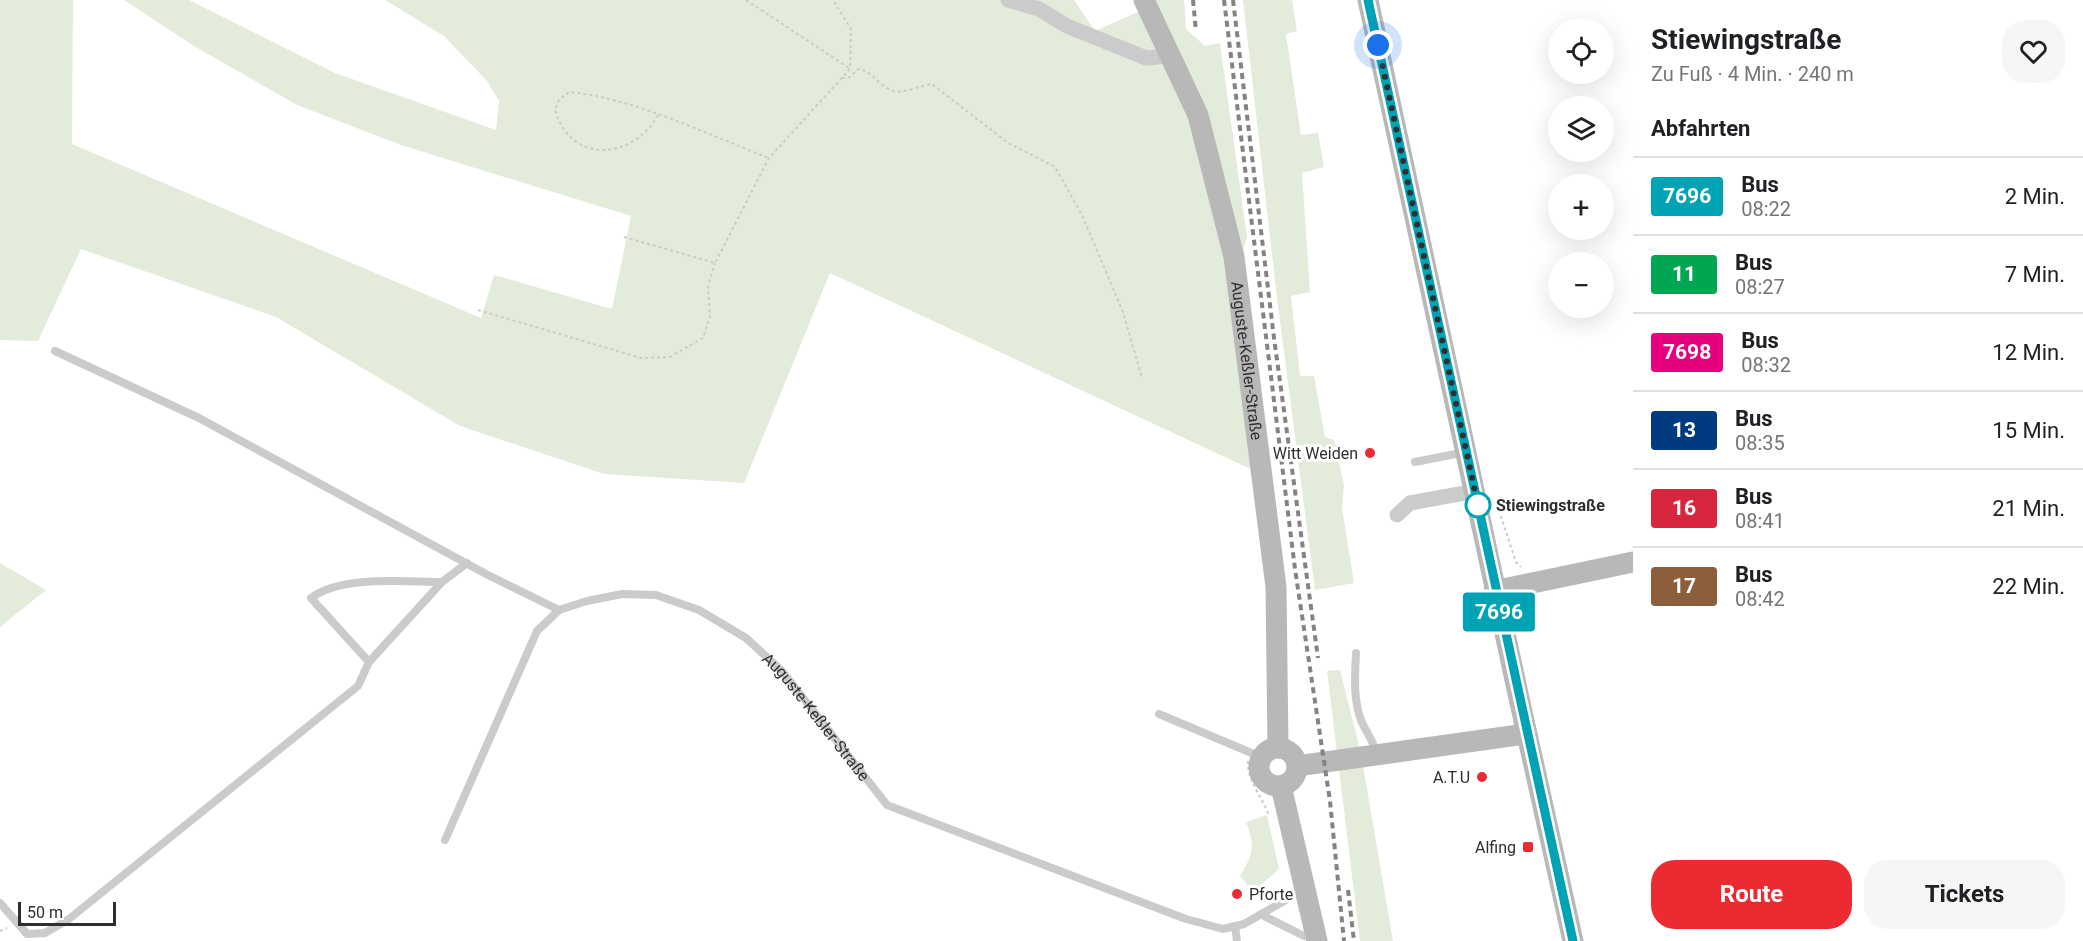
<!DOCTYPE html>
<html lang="de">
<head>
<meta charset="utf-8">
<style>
	:root { --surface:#fff; --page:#f6f6f6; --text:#202124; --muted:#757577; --line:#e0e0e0; --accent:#eb2a32 }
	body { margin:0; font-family:Roboto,sans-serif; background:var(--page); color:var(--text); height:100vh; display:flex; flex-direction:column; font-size:22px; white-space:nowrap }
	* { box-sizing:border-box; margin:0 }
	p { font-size:20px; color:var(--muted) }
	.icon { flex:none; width:33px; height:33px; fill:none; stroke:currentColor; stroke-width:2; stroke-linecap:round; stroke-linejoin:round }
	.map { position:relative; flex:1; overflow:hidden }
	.drawer { display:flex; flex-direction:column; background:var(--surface); width:450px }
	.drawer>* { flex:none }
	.badge { padding:0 12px; border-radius:4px; font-size:21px; line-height:39px }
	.fabs { position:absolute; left:1548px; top:18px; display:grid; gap:12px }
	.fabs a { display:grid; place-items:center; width:66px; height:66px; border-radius:50%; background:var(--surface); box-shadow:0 6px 24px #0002; font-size:30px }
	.scale { position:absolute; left:18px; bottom:15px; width:98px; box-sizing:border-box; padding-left:6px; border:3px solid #2e2e2e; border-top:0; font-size:16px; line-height:21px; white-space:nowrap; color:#2e2e2e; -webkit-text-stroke:4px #fff; paint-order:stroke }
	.you { position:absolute; width:30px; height:30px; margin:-15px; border:4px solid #fff; border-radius:50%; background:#1a73e8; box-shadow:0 0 0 9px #1a73e833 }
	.map>.badge { position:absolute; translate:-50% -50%; box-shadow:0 0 0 3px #fff }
	h2 { padding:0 18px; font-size:22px; line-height:54px }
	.round { display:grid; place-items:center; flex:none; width:63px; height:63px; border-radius:24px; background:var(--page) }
	.overview { display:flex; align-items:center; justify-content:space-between; height:102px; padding:0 18px }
	h1 { font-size:28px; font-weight:700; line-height:45px }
	.cta { display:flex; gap:12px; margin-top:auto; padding:12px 18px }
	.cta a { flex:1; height:69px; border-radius:24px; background:var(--accent); color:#fff; font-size:24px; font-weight:700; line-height:69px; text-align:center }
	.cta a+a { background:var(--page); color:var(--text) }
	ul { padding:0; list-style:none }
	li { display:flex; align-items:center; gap:18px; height:78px; padding:0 18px; border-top:2px solid var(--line) }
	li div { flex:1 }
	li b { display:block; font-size:22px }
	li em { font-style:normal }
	li .badge { min-width:66px; font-weight:700; text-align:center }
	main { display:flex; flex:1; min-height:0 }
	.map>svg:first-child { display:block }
</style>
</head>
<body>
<main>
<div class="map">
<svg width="1633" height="941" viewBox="0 0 1633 941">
	<rect width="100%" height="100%" fill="#fff"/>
	<!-- green -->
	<g fill="#e3ecdb">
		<path d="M 0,0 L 73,0 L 72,144 L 481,318 L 494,275 L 612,309 L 631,216 L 401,145 L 297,105 L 194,46 L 124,0 L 189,0 L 335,73 L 496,130 L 499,101 L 487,81 L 444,36 L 385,0 L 1074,0 L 1095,31 L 1142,10 L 1180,86 L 1227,259 L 1257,472 L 830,273 L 744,483 L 604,474 L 460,426 L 276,317 L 81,249 L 38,341 L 0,340 Z"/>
		<path d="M 1150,0 L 1184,0 L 1186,29 L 1205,46 L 1220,43 L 1247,237 L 1241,258 Z"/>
		<path d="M 1243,0 L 1292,0 L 1297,31 L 1286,34 L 1301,135 L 1318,133 L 1324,167 L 1302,173 L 1310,292 L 1291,296 L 1300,376 L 1314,376 L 1325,437 L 1334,440 L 1344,485 L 1342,508 L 1354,583 L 1315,590 L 1277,298 Z"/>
		<path d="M 0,563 L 46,590 L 0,627 Z"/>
		<path d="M 1340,670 L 1361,754 L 1393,941 L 1360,941 L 1327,671 Z"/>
		<path d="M 1267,815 L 1279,869 L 1253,892 L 1240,876 C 1254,853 1255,846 1246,822 Z"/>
	</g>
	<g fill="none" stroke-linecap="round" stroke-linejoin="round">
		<!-- path -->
		<g stroke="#cbcbcb" stroke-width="2" stroke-dasharray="3 3" stroke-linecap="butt">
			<path d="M 746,0 L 849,68"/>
			<path d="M 842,78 L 850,77 L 858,69 C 872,70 880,88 894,91 C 904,94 921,85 932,84 L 1008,143 L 1055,167 L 1082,215 L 1123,312 L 1142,378"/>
			<path d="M 658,115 C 633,160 571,165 555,110 L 559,99 L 570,92 C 633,98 709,135 769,158"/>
			<path d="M 624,237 L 715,263 L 769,158 L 850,69 L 851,29 L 833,0"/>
			<path d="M 478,310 L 641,358 L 670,357 L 703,338 L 710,316 L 708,286 L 715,263"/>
			<path d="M 1499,501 L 1496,502 L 1516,562 L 1521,567"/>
			<path d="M 1248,761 C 1247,782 1263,797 1269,816"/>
			<path d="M 0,931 L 7,928"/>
		</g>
		<!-- lane -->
		<g stroke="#cbcbcb" stroke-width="8">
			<path d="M 55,351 L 199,418 L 486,574 L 559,610"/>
			<path d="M 1415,462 L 1466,452"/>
			<path d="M 442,582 C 404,582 342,575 311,598 L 369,662 L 442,582 L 467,563"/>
			<path d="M 1356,653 C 1355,674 1353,700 1361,720 C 1366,733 1374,740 1376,754"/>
			<path d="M 1159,714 L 1261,757"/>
			<path id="s1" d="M 445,840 L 537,631 L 559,610 L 587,601 L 622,594 L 656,595 L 699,610 L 746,638 L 782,671 L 887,805 L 1186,919 L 1223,929 L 1244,924 L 1303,890"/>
			<path d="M 0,903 L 27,934 L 45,933 L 69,919 L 358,686 L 369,662"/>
			<path d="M 1262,915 L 1304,936"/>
			<path d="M 1235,926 L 1237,941"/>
		</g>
		<!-- street -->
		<g stroke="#cbcbcb" stroke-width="15">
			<path d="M 1008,0 L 1039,9 L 1067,26 L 1146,58 L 1169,56"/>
			<path d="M 1397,515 L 1410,503 L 1476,491"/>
		</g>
		<!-- secondary -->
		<g stroke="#b8b8b8" stroke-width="21">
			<path id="s2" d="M 1144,0 L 1198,115 L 1234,257 L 1276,587 L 1278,748"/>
			<path d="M 1368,0 C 1437,314 1502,628 1573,941"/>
			<path d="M 1494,591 L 1633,562"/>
			<circle cx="1278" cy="767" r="19"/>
			<path d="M 1297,766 L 1526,734"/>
			<path d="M 1281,786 L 1317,941"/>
		</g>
		<!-- rail -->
		<g stroke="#838383" stroke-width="4" stroke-dasharray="6 4.5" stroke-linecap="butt">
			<path d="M 1193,0 L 1196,31"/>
			<path d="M 1224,0 L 1295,569 L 1330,801 L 1344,941"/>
			<path d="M 1233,0 L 1274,338 L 1318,658"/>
			<path d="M 1348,890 L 1354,941"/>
		</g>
	</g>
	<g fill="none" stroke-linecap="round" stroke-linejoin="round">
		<!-- line casing -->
		<g stroke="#fff" stroke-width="14">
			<path id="line" d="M 1368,0 C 1437,314 1503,628 1573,941"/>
		</g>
		<!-- line -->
		<use href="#line" stroke="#00a3b4" stroke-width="9"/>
		<!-- walk -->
		<path stroke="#2e2e2e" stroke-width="6" stroke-dasharray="0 10.8" d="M 1378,45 L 1478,505"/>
	</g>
	<!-- markers -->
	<g fill="#eb2a32" stroke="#fff" stroke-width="2">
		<circle cx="1370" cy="453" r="6"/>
		<circle cx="1482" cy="777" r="6"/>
		<rect x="1522" y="841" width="12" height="12" rx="3"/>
		<circle cx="1237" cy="894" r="6"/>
	</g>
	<circle fill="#fff" stroke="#00a3b4" stroke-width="3" cx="1478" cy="505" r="12"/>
	<g text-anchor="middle" stroke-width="6" stroke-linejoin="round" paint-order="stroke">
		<!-- street labels -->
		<g font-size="16" fill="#2e2e2e" stroke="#fff">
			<text dy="6" stroke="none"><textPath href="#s2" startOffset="378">Auguste-Keßler-Straße</textPath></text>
			<text dy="6" stroke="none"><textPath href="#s1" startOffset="564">Auguste-Keßler-Straße</textPath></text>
		</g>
		<!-- poi labels -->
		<g font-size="16" fill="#2e2e2e" stroke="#fff" text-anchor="end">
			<text x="1358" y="459">Witt Weiden</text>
			<text x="1470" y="783">A.T.U</text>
			<text x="1516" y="853">Alfing</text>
			<text x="1249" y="900" text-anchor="start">Pforte</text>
		</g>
		<!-- stop labels -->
		<g font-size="16" font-weight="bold" fill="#2e2e2e" stroke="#fff" text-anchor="start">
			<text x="1496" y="511">Stiewingstraße</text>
		</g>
	</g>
</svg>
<div class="fabs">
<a><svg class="icon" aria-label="locate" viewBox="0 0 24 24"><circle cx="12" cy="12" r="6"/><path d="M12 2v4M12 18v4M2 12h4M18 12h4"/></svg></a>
<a><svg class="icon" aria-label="layers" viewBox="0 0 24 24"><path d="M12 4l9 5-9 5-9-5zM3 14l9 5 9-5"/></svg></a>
<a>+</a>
<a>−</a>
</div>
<div class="scale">50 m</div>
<div class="you" style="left:1378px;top:45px"></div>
<b class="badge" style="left:1499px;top:612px;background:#00a3b4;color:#fff">7696</b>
</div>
<section class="drawer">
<div class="overview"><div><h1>Stiewingstraße</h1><p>Zu Fuß · 4 Min. · 240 m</p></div><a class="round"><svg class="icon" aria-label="heart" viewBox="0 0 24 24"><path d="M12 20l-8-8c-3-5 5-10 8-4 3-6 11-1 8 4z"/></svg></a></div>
<h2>Abfahrten</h2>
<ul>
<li><span class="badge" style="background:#00a3b4;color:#fff">7696</span><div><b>Bus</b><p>08:22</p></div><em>2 Min.</em></li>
<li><span class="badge" style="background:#00a651;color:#fff">11</span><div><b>Bus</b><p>08:27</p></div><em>7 Min.</em></li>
<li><span class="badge" style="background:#e6007e;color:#fff">7698</span><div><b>Bus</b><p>08:32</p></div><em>12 Min.</em></li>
<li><span class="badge" style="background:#003b80;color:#fff">13</span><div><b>Bus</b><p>08:35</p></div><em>15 Min.</em></li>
<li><span class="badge" style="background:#d7263d;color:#fff">16</span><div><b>Bus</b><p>08:41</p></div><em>21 Min.</em></li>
<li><span class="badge" style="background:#8b5e3c;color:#fff">17</span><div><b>Bus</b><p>08:42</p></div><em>22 Min.</em></li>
</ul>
<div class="cta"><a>Route</a><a>Tickets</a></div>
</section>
</main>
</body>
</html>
